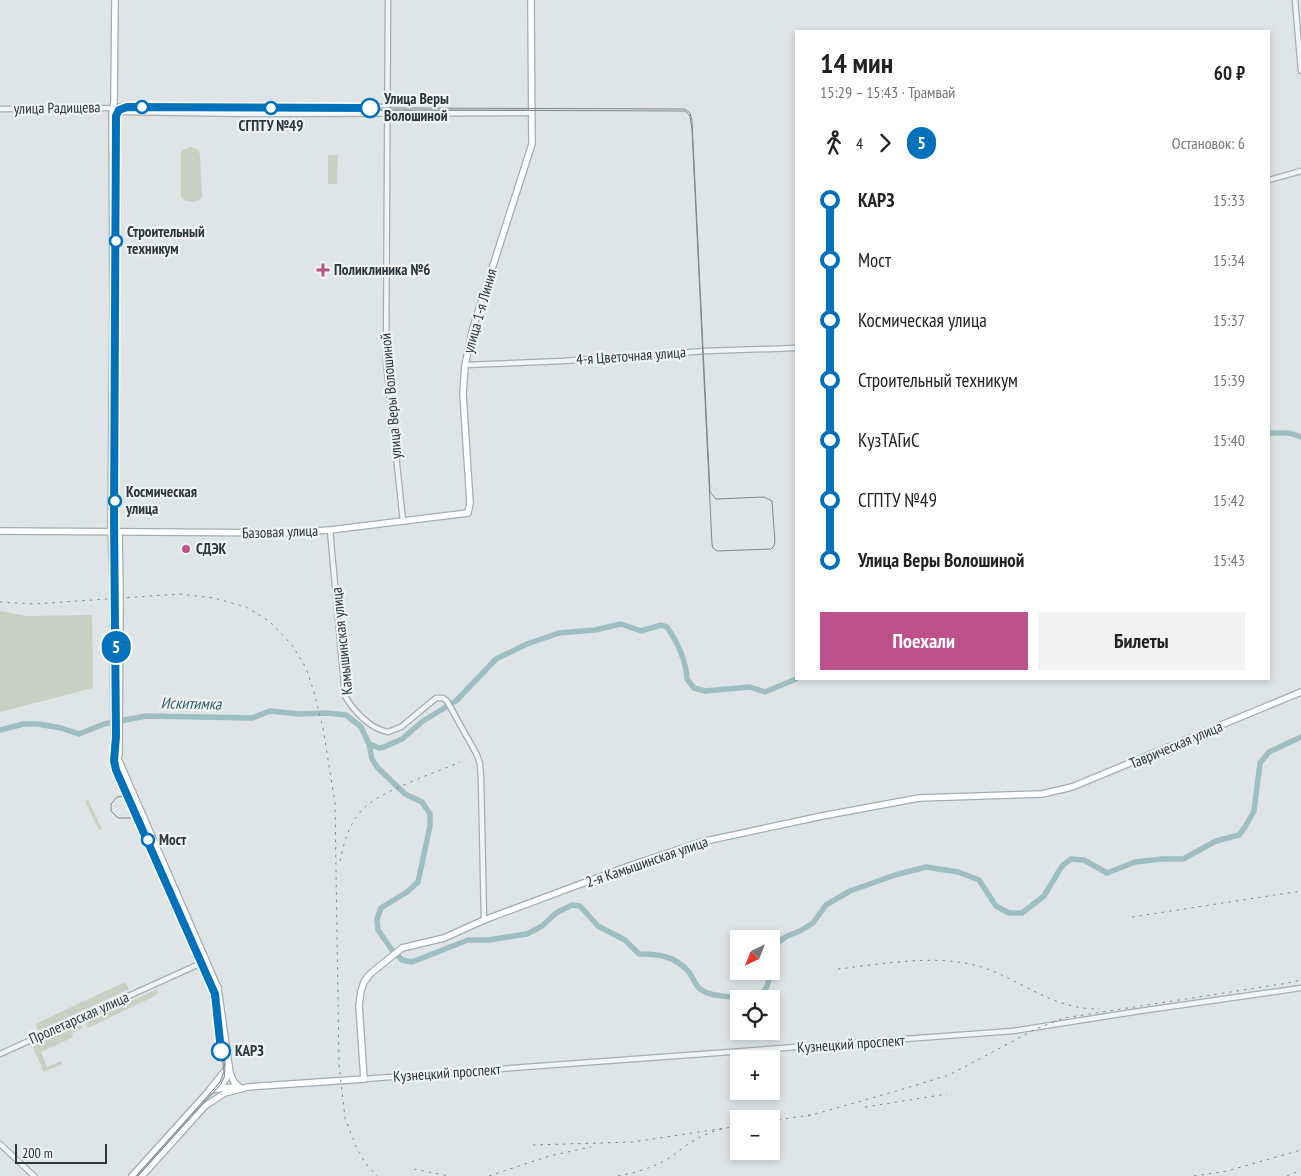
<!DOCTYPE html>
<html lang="ru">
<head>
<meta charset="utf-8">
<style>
	:root { --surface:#fff; --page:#f2f2f2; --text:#222; --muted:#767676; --accent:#bd528b }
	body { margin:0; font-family:"PT Sans Narrow",sans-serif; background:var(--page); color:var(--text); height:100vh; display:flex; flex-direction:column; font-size:19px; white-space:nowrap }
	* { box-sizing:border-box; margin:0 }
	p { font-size:16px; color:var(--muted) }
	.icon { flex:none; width:28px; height:28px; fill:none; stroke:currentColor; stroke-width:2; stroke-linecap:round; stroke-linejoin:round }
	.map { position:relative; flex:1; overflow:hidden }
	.panel { position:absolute; left:795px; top:30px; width:475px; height:650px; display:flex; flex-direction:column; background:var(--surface); border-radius:0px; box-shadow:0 2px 8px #0003 }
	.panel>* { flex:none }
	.badge { padding:0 10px; border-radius:16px; font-size:18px; line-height:32px }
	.needle { width:32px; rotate:223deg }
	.buttons { position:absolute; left:730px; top:930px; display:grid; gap:10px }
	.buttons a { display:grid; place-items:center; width:50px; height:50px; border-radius:0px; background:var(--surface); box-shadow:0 2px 8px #0003; font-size:25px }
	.scale { position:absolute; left:15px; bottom:12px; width:92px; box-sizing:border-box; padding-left:5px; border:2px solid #2a373c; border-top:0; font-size:14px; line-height:18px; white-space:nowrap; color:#2a373c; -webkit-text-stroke:4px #eef3f4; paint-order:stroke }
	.map>.badge { position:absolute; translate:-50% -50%; box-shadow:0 0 0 2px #fff }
	.legs { display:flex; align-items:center; gap:8px; height:55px; padding:0 25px; font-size:16px }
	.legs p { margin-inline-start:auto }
	.head { display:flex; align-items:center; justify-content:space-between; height:85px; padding:0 25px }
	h1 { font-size:28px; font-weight:700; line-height:38px }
	.action { display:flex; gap:10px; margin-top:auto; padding:10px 25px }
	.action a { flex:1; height:58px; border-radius:0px; background:var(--accent); color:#fff; font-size:20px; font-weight:700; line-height:58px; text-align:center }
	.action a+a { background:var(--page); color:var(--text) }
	ul { padding:0 25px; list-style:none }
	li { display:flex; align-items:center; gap:18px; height:60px; font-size:19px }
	li i { display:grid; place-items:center; width:8px; height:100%; margin:0 6px; background:currentColor }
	li i::after { content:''; width:12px; height:12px; margin:-6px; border:4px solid; border-radius:50%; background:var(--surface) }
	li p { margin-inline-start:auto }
	li:first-child i { background:linear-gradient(#0000 50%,currentColor 0) }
	li:last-child i { background:linear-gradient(currentColor 50%,#0000 0) }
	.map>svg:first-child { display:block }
</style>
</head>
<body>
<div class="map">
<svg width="1301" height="1176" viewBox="0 0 1301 1176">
	<rect width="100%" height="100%" fill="#dfe5e7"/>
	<!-- green -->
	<g fill="#cacfc1">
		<path d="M 191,147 L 197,149 L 200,154 L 202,198 C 197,203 185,203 181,197 L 181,155 L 182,150 Z"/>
		<path d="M 328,155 L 338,155 L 337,184 L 328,184 Z"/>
		<path d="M 0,611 L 27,616 L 92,615 L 93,688 L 0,712 Z"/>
		<path d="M 88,800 L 102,829 L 99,830 L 85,801 Z"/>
		<path d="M 125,982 L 129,989 L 39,1031 L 35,1024 Z"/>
		<path d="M 157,989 L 158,993 L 155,996 L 88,1028 L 85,1023 Z"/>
		<path d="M 80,1023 L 82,1028 L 72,1033 L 73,1037 L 41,1052 L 47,1067 L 61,1061 L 62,1064 L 44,1072 L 32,1046 Z"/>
	</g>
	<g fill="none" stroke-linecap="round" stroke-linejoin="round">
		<!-- river -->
		<g stroke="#9ebec2" stroke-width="5.5">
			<path d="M 1269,433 L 1289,433 L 1301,437"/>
			<path d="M 0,730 L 23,724 L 38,724 L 61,728 L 79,734 L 104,724 L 146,716 L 252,718 L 270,711 L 299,714 L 327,713 L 346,715 L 361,727 L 369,744 L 372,759 L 378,768 L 405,794 L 422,802 L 430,814 L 430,826 L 418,882 L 407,892 L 381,908 L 377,919 L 378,930 L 392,950 L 402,960 L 412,962 L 468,940 L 488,940 L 527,934 L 542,926 L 556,913 L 572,905 L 580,906 L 598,926 L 625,940 L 639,954 C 659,954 675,956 689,972 C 693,977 695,985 700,989 C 712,998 729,995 742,999"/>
			<path d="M 369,744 L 379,748 L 384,747 L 402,739 L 423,721 L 456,701 L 496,659 L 527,644 L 559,633 L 595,630 L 621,624 L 641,631 L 661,625 L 667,627 C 678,643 686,659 687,679 L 694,688 L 705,691 L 750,687 L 765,692 L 796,679"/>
			<path d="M 771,953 L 775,945 L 787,936 L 800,931 L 813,923 L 826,905 L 850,891 L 895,875 L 926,867 L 958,872 L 979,880 L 996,906 L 1009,913 L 1022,913 L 1044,896 L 1062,866 L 1071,859 L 1084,860 L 1107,873 L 1135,862 L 1162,859 L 1183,859 L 1216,841 L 1239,835 L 1245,827 L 1254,811 L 1260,763 L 1269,752 L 1301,737"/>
			<path d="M 758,999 C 765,992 770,982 770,971"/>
		</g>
		<!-- minor casing -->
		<g stroke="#a5adb0" stroke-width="7">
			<g id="minor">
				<path d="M 388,0 L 386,362 L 403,521"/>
				<path d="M 1295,0 L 1301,71"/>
				<path d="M 113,108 L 125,112 L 251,114 L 532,113"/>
				<path d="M 0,109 L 113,108 L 124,106 L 388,107"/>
				<path d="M 1269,180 L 1301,171"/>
				<path d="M 465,365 L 563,361 L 706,351 L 796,348"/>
				<path d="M 330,530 L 345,696 C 353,710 370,729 388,732 L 401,727 L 436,698 L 443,698 L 447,701 L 477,755 L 480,764 L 481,779 L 484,920"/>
				<path d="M 0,1054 L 206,961"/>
				<path d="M 364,1079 L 1013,1031 L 1140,1011 L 1301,988"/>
				<path d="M 0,1144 L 34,1176"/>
			</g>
		</g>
		<!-- major casing -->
		<g stroke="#a0adb1" stroke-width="8">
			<g id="major">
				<path d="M 0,531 L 283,533 L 330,530 L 468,513 L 470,503 L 463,394 L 465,365 L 473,328 L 532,144 L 531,0"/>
				<path d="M 119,532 L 120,593"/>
				<path d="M 114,593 L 111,532 L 113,300 L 112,114 L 114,102 L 115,0"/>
				<path d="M 113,605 L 114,736 L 116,754 L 218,988 L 230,1073 L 234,1082 L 241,1089"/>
				<path d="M 119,755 L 120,605"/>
				<path d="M 210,1089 L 229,1066"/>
				<path d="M 219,1089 L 226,1079 L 229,1071"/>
				<path d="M 132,1176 L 209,1091 L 215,1089 L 234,1087"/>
				<path d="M 142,1176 L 205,1106 L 225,1093 L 248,1087 L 364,1079 L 359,1005 L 361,991 L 364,982 L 370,974 L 402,948 L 444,938 L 484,920 L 629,866 L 701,842 L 822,816 L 919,798 L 1042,794 L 1072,787 L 1301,692"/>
			</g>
		</g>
		<!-- minor -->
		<use href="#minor" stroke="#f1f4f5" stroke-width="4.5"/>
		<!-- major -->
		<use href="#major" stroke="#fff" stroke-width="5.5"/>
		<!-- tram -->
		<g stroke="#7b898e" stroke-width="1">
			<path d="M 131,801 L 124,796 L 117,797 L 111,804 L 111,811 L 118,818 L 132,818 L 140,824"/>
			<path d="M 136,1176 L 220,1082 L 224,1072 L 213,988 L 116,770 L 114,761 L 116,736 L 114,521 L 117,113 L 120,109 L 127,107 L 685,109 L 690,113 L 692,121 L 710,492 L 716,499 L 764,497 L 772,501 L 775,542 L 774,546 L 771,549 L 717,551 L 713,548 L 712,544 L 692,130 L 690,116 L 685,111 L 127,109 L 120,111 L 118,114 L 116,507 L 117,736 L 116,760 L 119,773 L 215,989 L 225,1070 L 224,1078 L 221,1084 L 138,1176"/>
		</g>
		<!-- rail -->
		<g stroke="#7b898e" stroke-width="1" stroke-dasharray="2.5 5" stroke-linecap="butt">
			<path d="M 0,602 L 34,604 L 180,594 L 214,598 L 246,607 L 269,621 L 292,645 L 306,668 L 314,692 L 323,728 L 335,803 L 339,1064 L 345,1118 L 357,1149 L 366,1164 L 377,1176"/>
			<path d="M 340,861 C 344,842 349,823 363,809 C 380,791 435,773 460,762"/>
			<path d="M 1132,917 L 1301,891"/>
			<path d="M 838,969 C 882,964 935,954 978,966 C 1010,975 1037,997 1069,1005 C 1079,1008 1090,1009 1099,1009"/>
			<path d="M 865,1107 L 947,1094"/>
			<path d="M 808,1116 L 900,1090 L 949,1075 L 1036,1029 L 1064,1018 L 1288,983 L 1301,980"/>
			<path d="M 771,1121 L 816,1114"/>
			<path d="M 533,1145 L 633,1142 L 725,1128"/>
			<path d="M 414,1169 L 449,1176"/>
			<path d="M 489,1176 L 549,1156 L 591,1147"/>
			<path d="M 618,1176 C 635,1173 651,1168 666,1160 C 676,1154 684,1146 695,1140 C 708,1132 723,1128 739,1126"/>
			<path d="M 1194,1176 L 1227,1171 L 1301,1150"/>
			<path d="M 1287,1176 L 1301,1170"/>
		</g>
		<!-- major-bridge casing -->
		<g stroke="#a0adb1" stroke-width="8" stroke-linecap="butt">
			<g id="major-bridge">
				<path d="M 120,593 L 120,605"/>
				<path d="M 113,605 L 114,593"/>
			</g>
		</g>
		<!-- major-bridge -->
		<use href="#major-bridge" stroke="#fff" stroke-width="5.5"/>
	</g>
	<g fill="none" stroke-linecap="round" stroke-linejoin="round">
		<!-- line-1 casing -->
		<g stroke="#fff" stroke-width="11">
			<path id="line-1" d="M 221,1051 L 215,994 L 116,770 L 114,761 L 116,736 L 114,520 L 116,116 L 119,110 L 127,107 L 370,108"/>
		</g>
		<!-- line-1 -->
		<use href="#line-1" stroke="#0072bc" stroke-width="8"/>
	</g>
	<!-- markers -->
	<g fill="#fff" stroke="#0072bc" stroke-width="2.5">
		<circle cx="142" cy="107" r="6"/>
		<circle cx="271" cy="108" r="6"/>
		<circle cx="370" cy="108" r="9"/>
		<circle cx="116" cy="241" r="6"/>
		<circle cx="115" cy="501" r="6"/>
		<circle cx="148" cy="840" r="6"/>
		<circle cx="221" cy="1051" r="9"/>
	</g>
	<g fill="#bd528b" stroke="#eef3f4" stroke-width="2">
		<path d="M320.5 262.5h5v5h5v5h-5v5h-5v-5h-5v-5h5z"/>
		<circle cx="186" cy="549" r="5"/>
	</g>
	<g text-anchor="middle" stroke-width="4.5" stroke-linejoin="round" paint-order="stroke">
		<!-- stop labels -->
		<g font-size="15" font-weight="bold" fill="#2a373c" stroke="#eef3f4" text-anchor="start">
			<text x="384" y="104">Улица Веры<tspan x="384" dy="17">Волошиной</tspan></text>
			<text x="271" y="131" text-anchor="middle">СГПТУ №49</text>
			<text x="127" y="237">Строительный<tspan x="127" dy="17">техникум</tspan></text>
			<text x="126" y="497">Космическая<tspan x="126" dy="17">улица</tspan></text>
			<text x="159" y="845">Мост</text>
			<text x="235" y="1056">КАРЗ</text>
		</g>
		<!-- street labels -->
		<g font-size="15" fill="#2a373c" stroke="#eef3f4">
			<text transform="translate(57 108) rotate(-1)" y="5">улица Радищева</text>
			<text transform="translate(480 311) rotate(-74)" y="5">улица 1-я Линия</text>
			<text transform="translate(631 356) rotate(-4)" y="5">4-я Цветочная улица</text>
			<text transform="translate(391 396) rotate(-95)" y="5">улица Веры Волошиной</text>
			<text transform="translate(280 532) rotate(-2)" y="5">Базовая улица</text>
			<text transform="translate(342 641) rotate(-96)" y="5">Камышинская улица</text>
			<text transform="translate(1176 745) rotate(-23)" y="5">Таврическая улица</text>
			<text transform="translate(647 862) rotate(-19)" y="5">2-я Камышинская улица</text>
			<text transform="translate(79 1018) rotate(-24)" y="5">Пролетарская улица</text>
			<text transform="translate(851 1044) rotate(-4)" y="5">Кузнецкий проспект</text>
			<text transform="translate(447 1073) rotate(-4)" y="5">Кузнецкий проспект</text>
		</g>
		<!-- poi labels -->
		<g font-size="15" font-weight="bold" fill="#2a373c" stroke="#eef3f4" text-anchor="start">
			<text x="334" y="275">Поликлиника №6</text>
			<text x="196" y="554">СДЭК</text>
		</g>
		<!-- water labels -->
		<g font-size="16" font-style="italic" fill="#39626b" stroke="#eef3f4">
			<text transform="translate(191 703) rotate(1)" y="6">Искитимка</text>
		</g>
	</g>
</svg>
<div class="buttons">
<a><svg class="needle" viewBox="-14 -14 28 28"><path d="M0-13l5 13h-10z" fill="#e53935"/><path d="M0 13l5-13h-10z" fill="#767676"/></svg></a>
<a><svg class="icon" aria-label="locate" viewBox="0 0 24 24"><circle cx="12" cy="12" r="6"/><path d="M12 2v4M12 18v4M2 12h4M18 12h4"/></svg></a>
<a>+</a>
<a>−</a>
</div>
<div class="scale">200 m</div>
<b class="badge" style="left:116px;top:647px;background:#0072bc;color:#fff">5</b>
<section class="panel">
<div class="head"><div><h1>14 мин</h1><p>15:29 – 15:43 · Трамвай</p></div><b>60 ₽</b></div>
<div class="legs"><svg class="icon" aria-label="walk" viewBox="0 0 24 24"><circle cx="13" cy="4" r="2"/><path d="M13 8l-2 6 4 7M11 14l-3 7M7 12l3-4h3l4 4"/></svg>4<svg class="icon" aria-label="forward" viewBox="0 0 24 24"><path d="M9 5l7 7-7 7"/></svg><b class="badge" style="background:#0072bc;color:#fff">5</b><p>Остановок: 6</p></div>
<ul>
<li><i style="color:#0072bc"></i><b>КАРЗ</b><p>15:33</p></li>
<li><i style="color:#0072bc"></i><span>Мост</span><p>15:34</p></li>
<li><i style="color:#0072bc"></i><span>Космическая улица</span><p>15:37</p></li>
<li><i style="color:#0072bc"></i><span>Строительный техникум</span><p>15:39</p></li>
<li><i style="color:#0072bc"></i><span>КузТАГиС</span><p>15:40</p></li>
<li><i style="color:#0072bc"></i><span>СГПТУ №49</span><p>15:42</p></li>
<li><i style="color:#0072bc"></i><b>Улица Веры Волошиной</b><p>15:43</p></li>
</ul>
<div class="action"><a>Поехали</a><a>Билеты</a></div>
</section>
</div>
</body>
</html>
